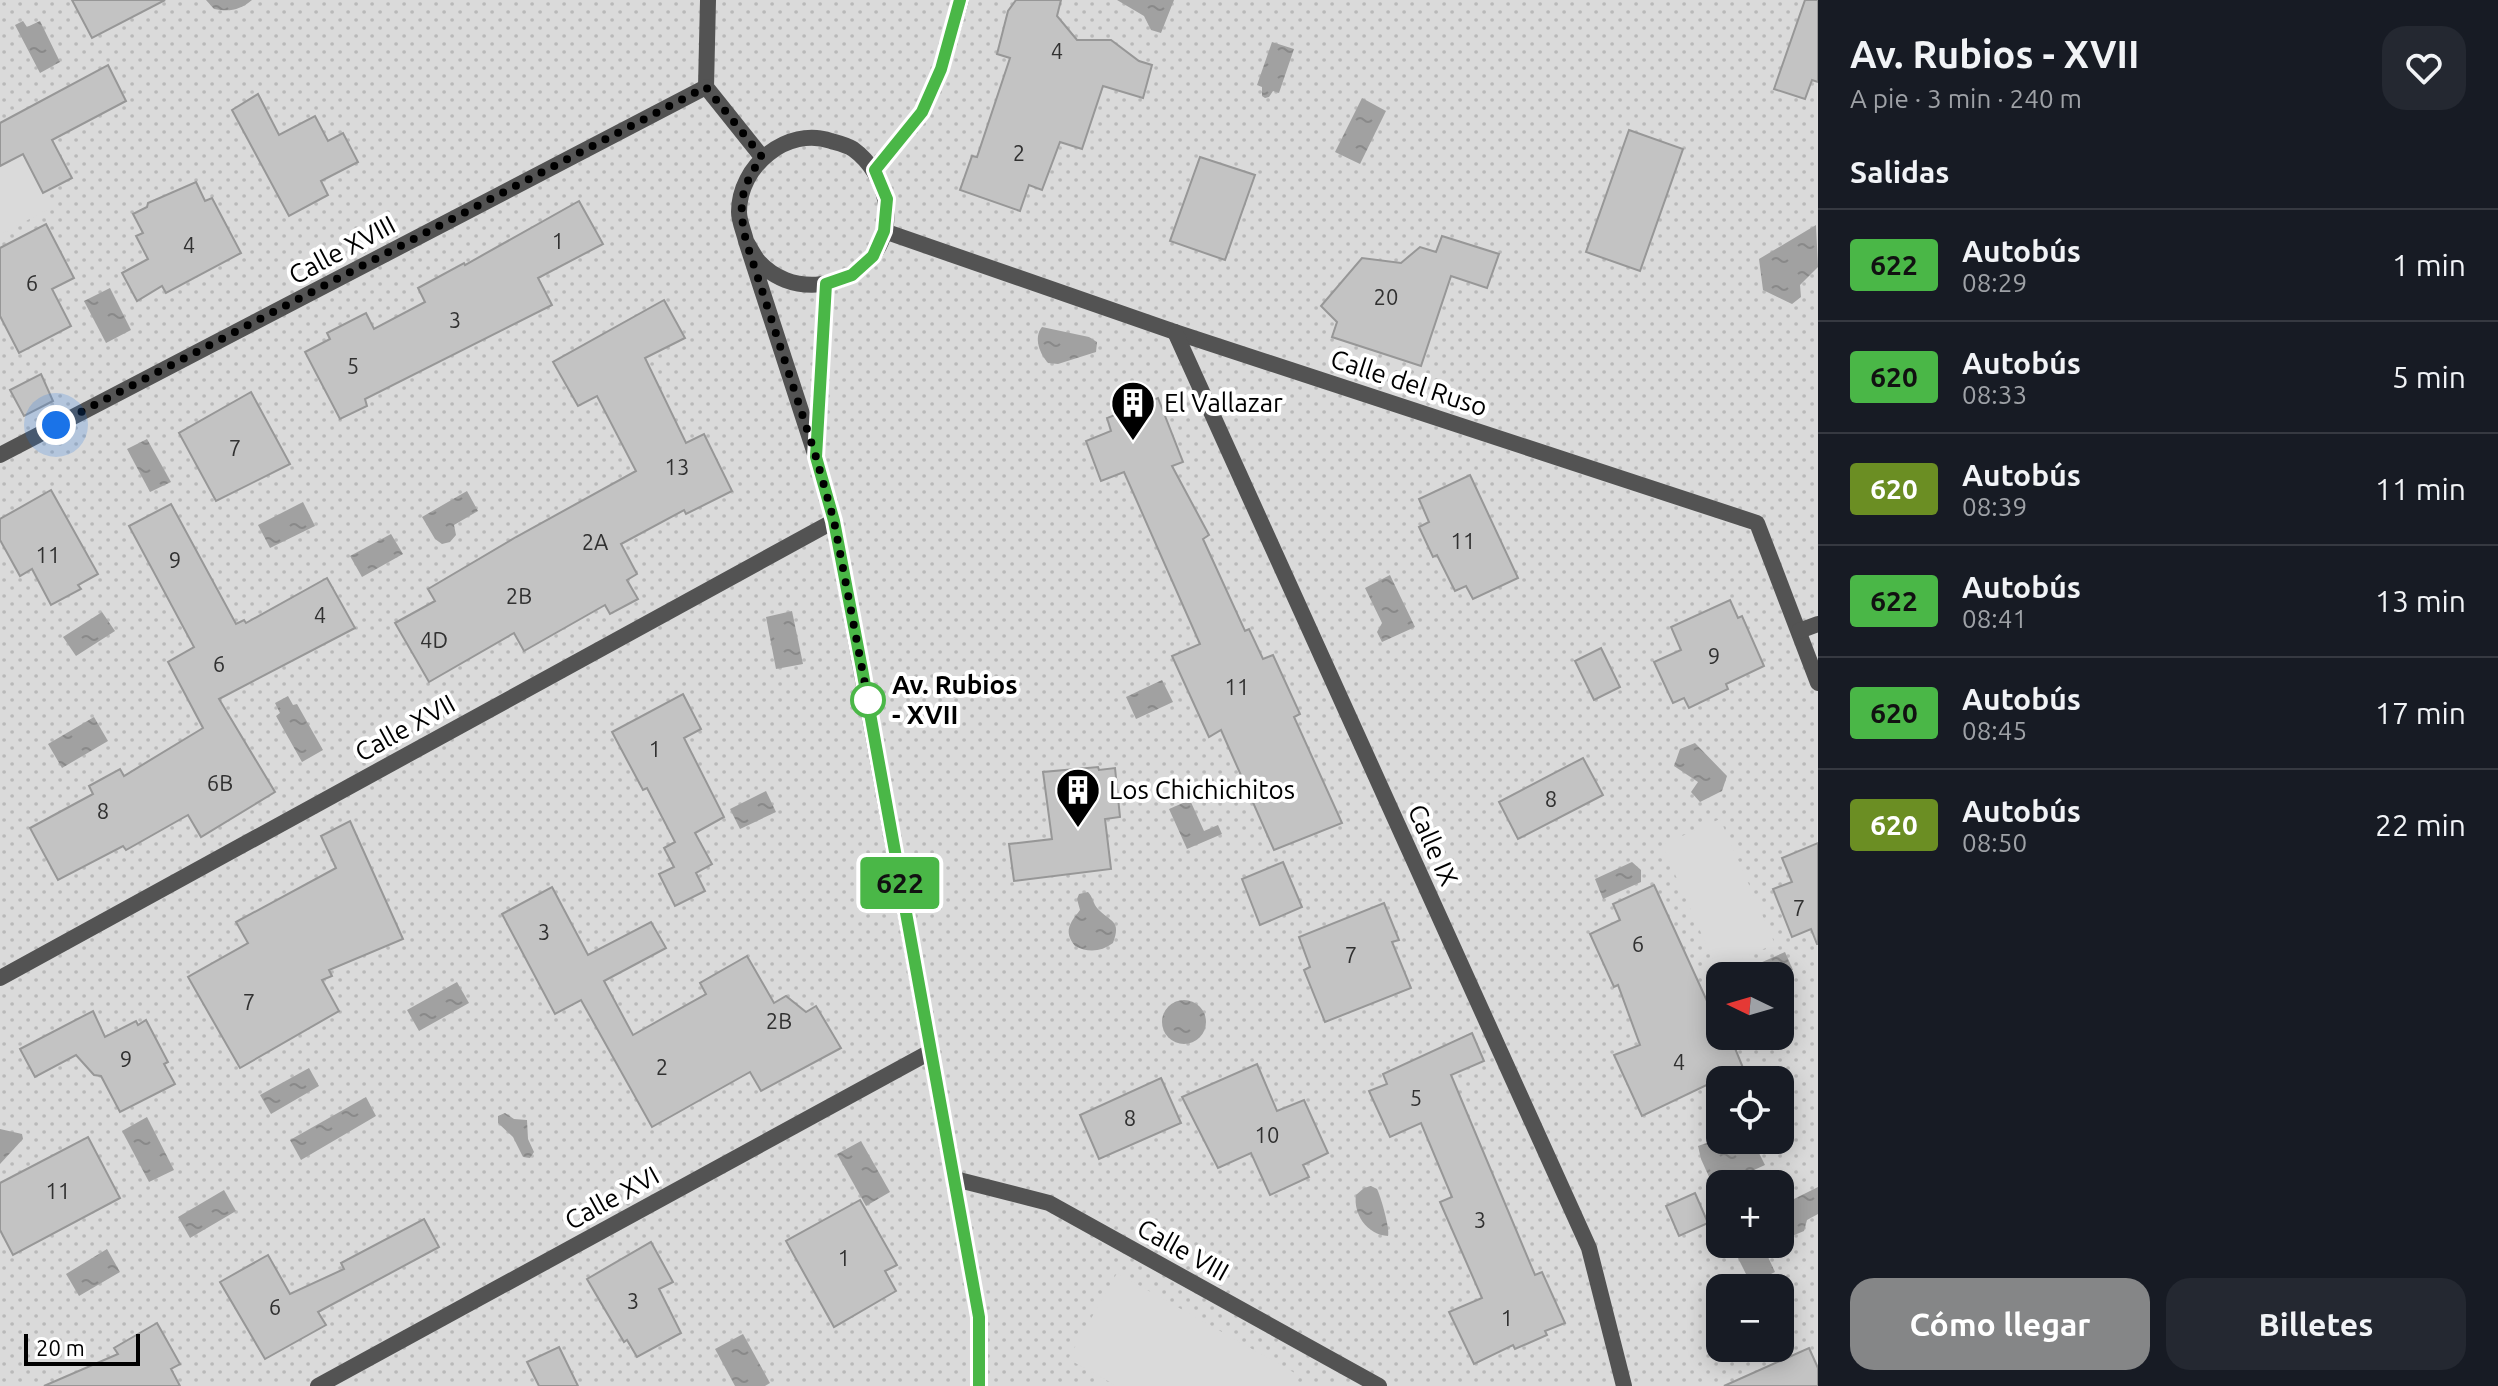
<!DOCTYPE html>
<html lang="es">
<head>
<meta charset="utf-8">
<style>
	:root { --surface:#171b24; --page:#242831; --text:#f1f3f6; --muted:#9ea1a6; --line:#363941; --accent:#858687 }
	body { margin:0; font-family:Ubuntu,sans-serif; background:var(--page); color:var(--text); height:100vh; display:flex; flex-direction:column; font-size:30px; white-space:nowrap }
	* { box-sizing:border-box; margin:0 }
	p { font-size:26px; color:var(--muted) }
	.icon { flex:none; width:44px; height:44px; fill:none; stroke:currentColor; stroke-width:2; stroke-linecap:round; stroke-linejoin:round }
	.map { position:relative; flex:1; overflow:hidden }
	.drawer { display:flex; flex-direction:column; background:var(--surface); width:680px }
	.drawer>* { flex:none }
	.badge { padding:0 16px; border-radius:6px; font-size:28px; line-height:52px }
	.needle { width:52px; rotate:275deg }
	.buttons { position:absolute; left:1706px; top:962px; display:grid; gap:16px }
	.buttons a { display:grid; place-items:center; width:88px; height:88px; border-radius:16px; background:var(--surface); box-shadow:0 4px 20px #0003; font-size:40px }
	.scale { position:absolute; left:24px; bottom:20px; width:116px; box-sizing:border-box; padding-left:8px; border:4px solid #000; border-top:0; font-size:22px; line-height:28px; white-space:nowrap; color:#000; -webkit-text-stroke:6px #fff; paint-order:stroke }
	.you { position:absolute; width:40px; height:40px; margin:-20px; border:6px solid #fff; border-radius:50%; background:#1a73e8; box-shadow:0 0 0 12px #1a73e833 }
	.map>.badge { position:absolute; translate:-50% -50%; box-shadow:0 0 0 4px #fff }
	h2 { padding:0 32px; font-size:30px; line-height:72px }
	.round { display:grid; place-items:center; flex:none; width:84px; height:84px; border-radius:24px; background:var(--page) }
	.summary { display:flex; align-items:center; justify-content:space-between; height:136px; padding:0 32px }
	h1 { font-size:38px; font-weight:700; line-height:60px }
	.primary-button { display:flex; gap:16px; margin-top:auto; padding:16px 32px }
	.primary-button a { flex:1; height:92px; border-radius:24px; background:var(--accent); color:#fff; font-size:32px; font-weight:700; line-height:92px; text-align:center }
	.primary-button a+a { background:var(--page); color:var(--text) }
	ul { padding:0; list-style:none }
	li { display:flex; align-items:center; gap:24px; height:112px; padding:0 32px; border-top:2px solid var(--line) }
	li div { flex:1 }
	li b { display:block; font-size:30px }
	li em { font-style:normal }
	li .badge { min-width:88px; font-weight:700; text-align:center }
	main { display:flex; flex:1; min-height:0 }
	.map>svg:first-child { display:block }
</style>
</head>
<body>
<main>
<div class="map">
<svg width="1818" height="1386" viewBox="0 0 1818 1386">
	<defs>
		<pattern id="park-dots" width="8" height="8" patternUnits="userSpaceOnUse" patternTransform="scale(2)"><rect width="8" height="8" fill="#dadada"/><path d="M2 2h.1M6 6h.1" fill="none" stroke="#b9b9b9" stroke-width="1.8" stroke-linecap="round"/></pattern>
		<pattern id="water-ripples" width="26" height="14" patternUnits="userSpaceOnUse" patternTransform="scale(2)"><rect width="26" height="14" fill="#a1a1a1"/><path d="M2 4q2-2 4 0t4 0M15 11q2-2 4 0t4 0" fill="none" stroke="#898989"/></pattern>
	</defs>
	<rect width="100%" height="100%" fill="#fff"/>
	<!-- park -->
	<path fill="url(#park-dots)" fill-rule="evenodd" d="M 0,0 L 1818,0 L 1818,1386 L 0,1386 ZM 1720,976 L 1780,976 L 1780,1036 L 1720,1036 ZM 1720,1080 L 1780,1080 L 1780,1140 L 1720,1140 ZM 1720,1184 L 1780,1184 L 1780,1244 L 1720,1244 ZM 1720,1288 L 1780,1288 L 1780,1348 L 1720,1348 Z"/>
	<!-- pitch -->
	<g fill="#dadada">
		<path d="M 23,154 L 50,208 L 0,235 L 0,166 Z"/>
		<path d="M 1720,819 L 1775,944 L 1717,969 L 1662,845 Z"/>
		<path d="M 1117,1273 L 1300,1376 L 1295,1386 L 1117,1386 L 1068,1359 Z"/>
	</g>
	<!-- water -->
	<g fill="url(#water-ripples)">
		<path d="M 206,0 L 252,0 C 240,10 230,12 214,9 Z"/>
		<path d="M 1117,0 L 1174,0 L 1161,33 L 1151,30 L 1144,16 Z"/>
		<path d="M 23,21 L 27,27 L 40,21 L 60,62 L 40,73 L 15,25 Z"/>
		<path d="M 1272,42 L 1294,49 L 1279,93 L 1273,91 L 1269,97 L 1265,98 L 1262,96 L 1262,87 L 1257,85 Z"/>
		<path d="M 1362,98 L 1386,111 L 1360,164 L 1335,152 Z"/>
		<path d="M 1816,225 L 1818,267 L 1800,285 L 1801,297 L 1792,304 L 1763,290 L 1759,259 Z"/>
		<path d="M 110,288 L 131,330 L 106,343 L 84,301 Z"/>
		<path d="M 1042,327 L 1089,337 L 1097,342 L 1096,352 L 1058,364 L 1048,363 C 1040,354 1033,338 1042,327 Z"/>
		<path d="M 147,439 L 171,482 L 150,492 L 127,449 Z"/>
		<path d="M 467,491 L 478,511 L 454,525 L 456,535 L 450,542 L 442,544 L 435,539 L 422,517 Z"/>
		<path d="M 303,502 L 315,526 L 270,548 L 258,525 Z"/>
		<path d="M 391,534 L 403,554 L 362,577 L 350,556 Z"/>
		<path d="M 1390,575 L 1415,627 L 1382,642 L 1377,632 L 1382,623 L 1365,588 Z"/>
		<path d="M 792,611 L 803,664 L 776,669 L 766,617 Z"/>
		<path d="M 102,612 L 115,631 L 76,656 L 63,637 Z"/>
		<path d="M 1162,680 L 1173,702 L 1136,719 L 1126,697 Z"/>
		<path d="M 288,696 L 293,705 L 297,704 L 323,750 L 302,762 L 276,716 L 280,713 L 275,703 Z"/>
		<path d="M 94,717 L 108,741 L 62,768 L 48,744 Z"/>
		<path d="M 1695,743 L 1727,776 L 1722,791 L 1700,802 L 1691,792 L 1698,782 L 1674,766 L 1680,749 Z"/>
		<path d="M 766,791 L 776,812 L 740,829 L 730,809 Z"/>
		<path d="M 1190,800 L 1204,831 L 1218,825 L 1222,834 L 1187,849 L 1169,809 Z"/>
		<path d="M 1632,862 L 1641,870 L 1641,882 L 1603,899 L 1595,879 Z"/>
		<path d="M 1088,892 C 1093,897 1093,904 1098,909 C 1110,922 1122,920 1113,943 C 1101,952 1088,953 1075,946 C 1063,931 1070,923 1080,910 L 1077,899 L 1079,894 Z"/>
		<path d="M 1785,952 L 1793,970 L 1780,976 L 1747,976 L 1744,970 Z"/>
		<path d="M 457,982 L 469,1003 L 419,1031 L 407,1010 Z"/>
		<circle cx="1184" cy="1022" r="22"/>
		<path d="M 309,1068 L 319,1086 L 271,1114 L 260,1095 Z"/>
		<path d="M 366,1097 L 376,1116 L 301,1160 L 290,1140 Z"/>
		<path d="M 505,1113 L 514,1119 L 527,1120 L 528,1139 L 534,1152 L 530,1158 L 523,1157 L 513,1137 L 498,1123 L 498,1116 Z"/>
		<path d="M 147,1117 L 174,1170 L 149,1182 L 122,1131 Z"/>
		<path d="M 0,1129 L 22,1134 L 23,1139 L 0,1164 Z"/>
		<path d="M 1715,1140 L 1728,1148 L 1749,1140 L 1756,1147 L 1765,1165 L 1714,1188 L 1701,1159 L 1698,1146 Z"/>
		<path d="M 861,1141 L 890,1192 L 866,1206 L 837,1154 Z"/>
		<path d="M 1371,1186 L 1377,1189 C 1381,1197 1390,1229 1388,1236 C 1367,1235 1353,1214 1356,1195 L 1364,1188 Z"/>
		<path d="M 1818,1187 L 1818,1214 L 1807,1220 L 1804,1231 L 1792,1236 L 1780,1206 Z"/>
		<path d="M 224,1190 L 236,1211 L 190,1238 L 178,1217 Z"/>
		<path d="M 1731,1244 L 1762,1244 L 1775,1272 L 1771,1274 L 1769,1283 L 1763,1286 L 1755,1281 L 1751,1284 Z"/>
		<path d="M 107,1249 L 120,1272 L 79,1296 L 66,1274 Z"/>
		<path d="M 743,1334 L 770,1383 L 765,1386 L 735,1386 L 715,1349 Z"/>
	</g>
	<!-- building -->
	<g fill="#c3c3c3" stroke="#979797" stroke-width="2">
		<path d="M 72,0 L 165,0 L 92,38 Z"/>
		<path d="M 1016,0 L 1061,0 L 1057,16 L 1077,40 L 1111,40 L 1139,61 L 1152,65 L 1143,98 L 1103,86 L 1082,149 L 1060,142 L 1042,190 L 1029,185 L 1020,211 L 960,190 L 972,156 L 977,157 L 1010,58 L 997,54 L 1008,11 Z"/>
		<path d="M 1805,0 L 1818,0 L 1818,82 L 1812,80 L 1805,99 L 1774,89 Z"/>
		<path d="M 108,65 L 126,101 L 52,140 L 72,178 L 43,193 L 23,154 L 0,166 L 0,123 Z"/>
		<path d="M 258,94 L 279,135 L 315,116 L 328,141 L 343,133 L 358,162 L 321,181 L 328,195 L 289,216 L 232,110 Z"/>
		<path d="M 1629,130 L 1683,149 L 1640,271 L 1586,252 Z"/>
		<path d="M 1200,157 L 1255,175 L 1225,260 L 1170,241 Z"/>
		<path d="M 196,182 L 205,201 L 212,198 L 241,253 L 166,293 L 162,286 L 137,301 L 122,273 L 148,259 L 136,236 L 143,233 L 133,214 L 147,207 L 148,203 Z"/>
		<path d="M 579,201 L 603,244 L 538,278 L 552,305 L 365,399 L 367,406 L 340,419 L 305,352 L 330,339 L 327,333 L 366,313 L 374,329 L 425,302 L 418,288 L 464,263 L 465,265 Z"/>
		<path d="M 46,224 L 74,278 L 52,289 L 71,326 L 19,353 L 0,316 L 0,248 Z"/>
		<path d="M 1442,236 L 1499,254 L 1487,288 L 1451,276 L 1421,366 L 1332,337 L 1337,322 L 1321,306 L 1362,258 L 1401,263 L 1420,247 L 1436,252 Z"/>
		<path d="M 664,300 L 685,338 L 645,358 L 686,443 L 704,434 L 732,491 L 686,514 L 684,510 L 621,544 L 637,574 L 627,580 L 638,599 L 610,614 L 605,605 L 524,651 L 514,633 L 429,682 L 395,623 L 435,601 L 428,589 L 516,537 L 636,471 L 597,396 L 578,406 L 553,362 Z"/>
		<path d="M 41,374 L 53,401 L 24,416 L 10,390 Z"/>
		<path d="M 251,392 L 290,464 L 216,501 L 179,433 Z"/>
		<path d="M 1158,398 L 1183,462 L 1172,466 L 1209,535 L 1203,539 L 1245,631 L 1249,629 L 1263,659 L 1273,655 L 1300,714 L 1294,717 L 1342,823 L 1274,850 L 1221,730 L 1209,737 L 1172,656 L 1200,644 L 1124,472 L 1101,481 L 1086,441 L 1111,431 L 1107,418 Z"/>
		<path d="M 1470,475 L 1518,578 L 1473,599 L 1466,586 L 1455,591 L 1437,555 L 1433,557 L 1419,527 L 1429,522 L 1419,499 Z"/>
		<path d="M 51,490 L 98,574 L 78,585 L 81,589 L 51,605 L 32,569 L 20,576 L 0,540 L 0,519 Z"/>
		<path d="M 171,504 L 236,624 L 244,620 L 246,623 L 327,578 L 355,628 L 219,699 L 275,792 L 201,837 L 188,815 L 126,850 L 123,846 L 58,880 L 30,828 L 93,794 L 89,786 L 120,769 L 124,776 L 203,728 L 168,662 L 194,647 L 129,526 Z"/>
		<path d="M 1730,600 L 1738,618 L 1742,616 L 1764,666 L 1726,684 L 1728,689 L 1689,708 L 1684,698 L 1673,703 L 1654,662 L 1681,650 L 1671,627 Z"/>
		<path d="M 1601,648 L 1620,687 L 1594,700 L 1575,661 Z"/>
		<path d="M 683,694 L 701,729 L 684,738 L 724,817 L 695,833 L 712,864 L 696,873 L 705,891 L 675,906 L 659,874 L 674,867 L 664,848 L 675,842 L 647,788 L 643,790 L 612,732 Z"/>
		<path d="M 1583,758 L 1603,795 L 1518,839 L 1499,802 Z"/>
		<path d="M 1098,767 L 1099,770 L 1115,768 L 1120,817 L 1105,819 L 1111,869 L 1014,881 L 1009,844 L 1052,839 L 1043,772 Z"/>
		<path d="M 350,821 L 403,939 L 329,970 L 332,976 L 322,980 L 339,1011 L 240,1068 L 188,977 L 248,943 L 236,922 L 336,868 L 321,836 Z"/>
		<path d="M 1818,843 L 1818,944 L 1817,944 L 1811,929 L 1792,937 L 1773,889 L 1792,882 L 1782,858 Z"/>
		<path d="M 1283,862 L 1302,907 L 1260,925 L 1242,879 Z"/>
		<path d="M 1654,885 L 1707,1001 L 1714,999 L 1720,1014 L 1720,1036 L 1730,1036 L 1748,1080 L 1717,1080 L 1642,1116 L 1614,1055 L 1640,1045 L 1618,985 L 1614,987 L 1590,934 L 1620,920 L 1613,904 Z"/>
		<path d="M 552,887 L 588,955 L 651,922 L 666,948 L 604,981 L 633,1035 L 706,994 L 700,983 L 747,956 L 774,1003 L 786,996 L 806,1012 L 816,1006 L 841,1048 L 761,1091 L 750,1072 L 652,1127 L 581,1000 L 555,1014 L 502,914 Z"/>
		<path d="M 1384,903 L 1399,940 L 1392,942 L 1411,988 L 1325,1022 L 1304,970 L 1310,967 L 1299,937 Z"/>
		<path d="M 93,1011 L 105,1037 L 136,1021 L 138,1025 L 146,1020 L 168,1062 L 164,1064 L 175,1084 L 120,1112 L 101,1076 L 94,1075 L 76,1055 L 35,1077 L 20,1049 Z"/>
		<path d="M 1472,1033 L 1484,1061 L 1451,1075 L 1535,1275 L 1542,1272 L 1565,1323 L 1545,1331 L 1547,1335 L 1515,1349 L 1513,1345 L 1474,1364 L 1449,1312 L 1482,1298 L 1440,1202 L 1452,1197 L 1421,1123 L 1390,1137 L 1369,1091 L 1387,1084 L 1383,1074 Z"/>
		<path d="M 1257,1064 L 1277,1111 L 1304,1100 L 1328,1153 L 1303,1165 L 1309,1177 L 1270,1195 L 1251,1153 L 1218,1168 L 1182,1097 Z"/>
		<path d="M 1161,1078 L 1181,1123 L 1099,1159 L 1080,1115 Z"/>
		<path d="M 88,1137 L 120,1198 L 13,1255 L 0,1230 L 0,1183 Z"/>
		<path d="M 1695,1193 L 1708,1223 L 1679,1236 L 1666,1206 Z"/>
		<path d="M 860,1200 L 897,1265 L 885,1271 L 896,1291 L 834,1327 L 786,1241 Z"/>
		<path d="M 424,1219 L 439,1247 L 318,1312 L 326,1325 L 265,1359 L 220,1282 L 268,1255 L 290,1294 L 344,1269 L 341,1263 Z"/>
		<path d="M 651,1242 L 673,1282 L 659,1289 L 681,1333 L 637,1357 L 627,1340 L 624,1342 L 587,1279 Z"/>
		<path d="M 157,1323 L 180,1364 L 171,1369 L 180,1386 L 44,1386 L 118,1354 L 114,1348 Z"/>
		<path d="M 559,1347 L 578,1386 L 539,1386 L 527,1362 Z"/>
		<path d="M 1809,1348 L 1818,1368 L 1818,1386 L 1724,1386 Z"/>
	</g>
	<g fill="none" stroke-linecap="round" stroke-linejoin="round">
		<!-- minor -->
		<g stroke="#535353" stroke-width="16">
			<path d="M 708,0 L 706,87 L 762,157"/>
			<path d="M 875,170 L 922,112 L 941,69 L 961,0"/>
			<path d="M 884,231 L 1175,332 L 1757,523 L 1818,683"/>
			<path d="M 1175,332 L 1589,1248 L 1624,1386"/>
			<path d="M 0,455 L 706,87"/>
			<path d="M 1799,631 L 1818,624"/>
			<path d="M 0,978 L 834,521"/>
			<path d="M 955,1179 L 1049,1203 L 1379,1386"/>
			<path d="M 318,1386 L 930,1052"/>
		</g>
		<!-- tertiary -->
		<g stroke="#535353" stroke-width="16">
			<path d="M 746,241 C 750,248 754,256 759,262 C 789,295 844,291 872,257 C 899,223 886,173 853,149 C 847,145 838,143 831,141 C 787,126 739,166 739,212 C 739,221 744,232 746,241 L 816,457 L 834,521 L 979,1317 L 979,1386"/>
			<path d="M 817,447 L 826,284"/>
		</g>
	</g>
	<g fill="none" stroke-linecap="round" stroke-linejoin="round">
		<!-- line casing -->
		<g stroke="#fff" stroke-width="18">
			<path id="line" d="M 960,0 L 941,69 L 922,112 L 875,170 L 887,199 L 884,231 L 873,256 L 852,275 L 826,284 L 816,457 L 834,521 L 862,669 L 979,1317 L 979,1386"/>
		</g>
		<!-- line -->
		<use href="#line" stroke="#4ab747" stroke-width="12"/>
		<!-- walk -->
		<path stroke="#000" stroke-width="8" stroke-dasharray="0 14.4" d="M 56,425 L 706,87 L 762,157 C 740,189 738,204 746,241 L 816,457 L 834,521 L 868,700"/>
	</g>
	<!-- icons -->
	<defs>
		<g id="building-pin" transform="scale(2.3)"><path d="M0 17L-7.5 6A9.5 9.5 0 1 1 7.5 6Z" fill="#000" stroke="#fff"/><path d="M-4-6H4V6H1V3H-1V6H-4ZM-2.5-4.3h1.7v1.8h-1.7ZM.8-4.3h1.7v1.8H.8ZM-2.5-1h1.7V.8h-1.7ZM.8-1h1.7V.8H.8Z" fill="#fff"/></g>
	</defs>
	<g fill-rule="evenodd">
		<use href="#building-pin" x="1133" y="403"/>
		<use href="#building-pin" x="1078" y="790"/>
	</g>
	<!-- markers -->
	<circle fill="#fff" stroke="#4ab747" stroke-width="4" cx="868" cy="700" r="16"/>
	<g text-anchor="middle" stroke-width="8" stroke-linejoin="round" paint-order="stroke">
		<!-- number labels -->
		<g font-size="22" fill="#313131">
			<text x="1057" y="59">4</text>
			<text x="1019" y="161">2</text>
			<text x="558" y="249">1</text>
			<text x="189" y="253">4</text>
			<text x="32" y="291">6</text>
			<text x="1386" y="305">20</text>
			<text x="455" y="328">3</text>
			<text x="353" y="374">5</text>
			<text x="235" y="456">7</text>
			<text x="677" y="475">13</text>
			<text x="1463" y="549">11</text>
			<text x="595" y="550">2A</text>
			<text x="48" y="563">11</text>
			<text x="175" y="568">9</text>
			<text x="519" y="604">2B</text>
			<text x="320" y="623">4</text>
			<text x="434" y="648">4D</text>
			<text x="1714" y="664">9</text>
			<text x="219" y="672">6</text>
			<text x="1237" y="695">11</text>
			<text x="655" y="757">1</text>
			<text x="220" y="791">6B</text>
			<text x="1551" y="807">8</text>
			<text x="103" y="819">8</text>
			<text x="1799" y="916">7</text>
			<text x="544" y="940">3</text>
			<text x="1638" y="952">6</text>
			<text x="1351" y="963">7</text>
			<text x="249" y="1010">7</text>
			<text x="779" y="1029">2B</text>
			<text x="126" y="1067">9</text>
			<text x="1679" y="1070">4</text>
			<text x="662" y="1075">2</text>
			<text x="1416" y="1106">5</text>
			<text x="1130" y="1126">8</text>
			<text x="1267" y="1143">10</text>
			<text x="58" y="1199">11</text>
			<text x="1480" y="1228">3</text>
			<text x="844" y="1266">1</text>
			<text x="633" y="1309">3</text>
			<text x="275" y="1315">6</text>
			<text x="1507" y="1326">1</text>
		</g>
		<!-- street labels -->
		<g font-size="26" fill="#000" stroke="#fff">
			<text transform="translate(342 250) rotate(-28)" y="9">Calle XVIII</text>
			<text transform="translate(1409 383) rotate(18)" y="9">Calle del Ruso</text>
			<text transform="translate(405 728) rotate(-29)" y="9">Calle XVII</text>
			<text transform="translate(1433 845) rotate(66)" y="9">Calle IX</text>
			<text transform="translate(612 1198) rotate(-29)" y="9">Calle XVI</text>
			<text transform="translate(1183 1250) rotate(29)" y="9">Calle VIII</text>
		</g>
		<!-- poi labels -->
		<g font-size="26" fill="#000" stroke="#fff" text-anchor="start">
			<text x="1164" y="412">El Vallazar</text>
			<text x="1109" y="799">Los Chichichitos</text>
		</g>
		<!-- stop labels -->
		<g font-size="26" font-weight="bold" fill="#000" stroke="#fff" text-anchor="start">
			<text x="892" y="694">Av. Rubios<tspan x="892" dy="30">- XVII</tspan></text>
		</g>
	</g>
</svg>
<div class="buttons">
<a><svg class="needle" viewBox="-14 -14 28 28"><path d="M0-13l5 13h-10z" fill="#e53935"/><path d="M0 13l5-13h-10z" fill="#9ea1a6"/></svg></a>
<a><svg class="icon" aria-label="locate" viewBox="0 0 24 24"><circle cx="12" cy="12" r="6"/><path d="M12 2v4M12 18v4M2 12h4M18 12h4"/></svg></a>
<a>+</a>
<a>−</a>
</div>
<div class="scale">20 m</div>
<div class="you" style="left:56px;top:425px"></div>
<b class="badge" style="left:900px;top:883px;background:#4ab747;color:#111">622</b>
</div>
<section class="drawer">
<div class="summary"><div><h1>Av. Rubios - XVII</h1><p>A pie · 3 min · 240 m</p></div><a class="round"><svg class="icon" aria-label="heart" viewBox="0 0 24 24"><path d="M12 20l-8-8c-3-5 5-10 8-4 3-6 11-1 8 4z"/></svg></a></div>
<h2>Salidas</h2>
<ul>
<li><span class="badge" style="background:#4ab747;color:#111">622</span><div><b>Autobús</b><p>08:29</p></div><em>1 min</em></li>
<li><span class="badge" style="background:#4ab747;color:#111">620</span><div><b>Autobús</b><p>08:33</p></div><em>5 min</em></li>
<li><span class="badge" style="background:#6b8e23;color:#fff">620</span><div><b>Autobús</b><p>08:39</p></div><em>11 min</em></li>
<li><span class="badge" style="background:#4ab747;color:#111">622</span><div><b>Autobús</b><p>08:41</p></div><em>13 min</em></li>
<li><span class="badge" style="background:#4ab747;color:#111">620</span><div><b>Autobús</b><p>08:45</p></div><em>17 min</em></li>
<li><span class="badge" style="background:#6b8e23;color:#fff">620</span><div><b>Autobús</b><p>08:50</p></div><em>22 min</em></li>
</ul>
<div class="primary-button"><a>Cómo llegar</a><a>Billetes</a></div>
</section>
</main>
</body>
</html>
